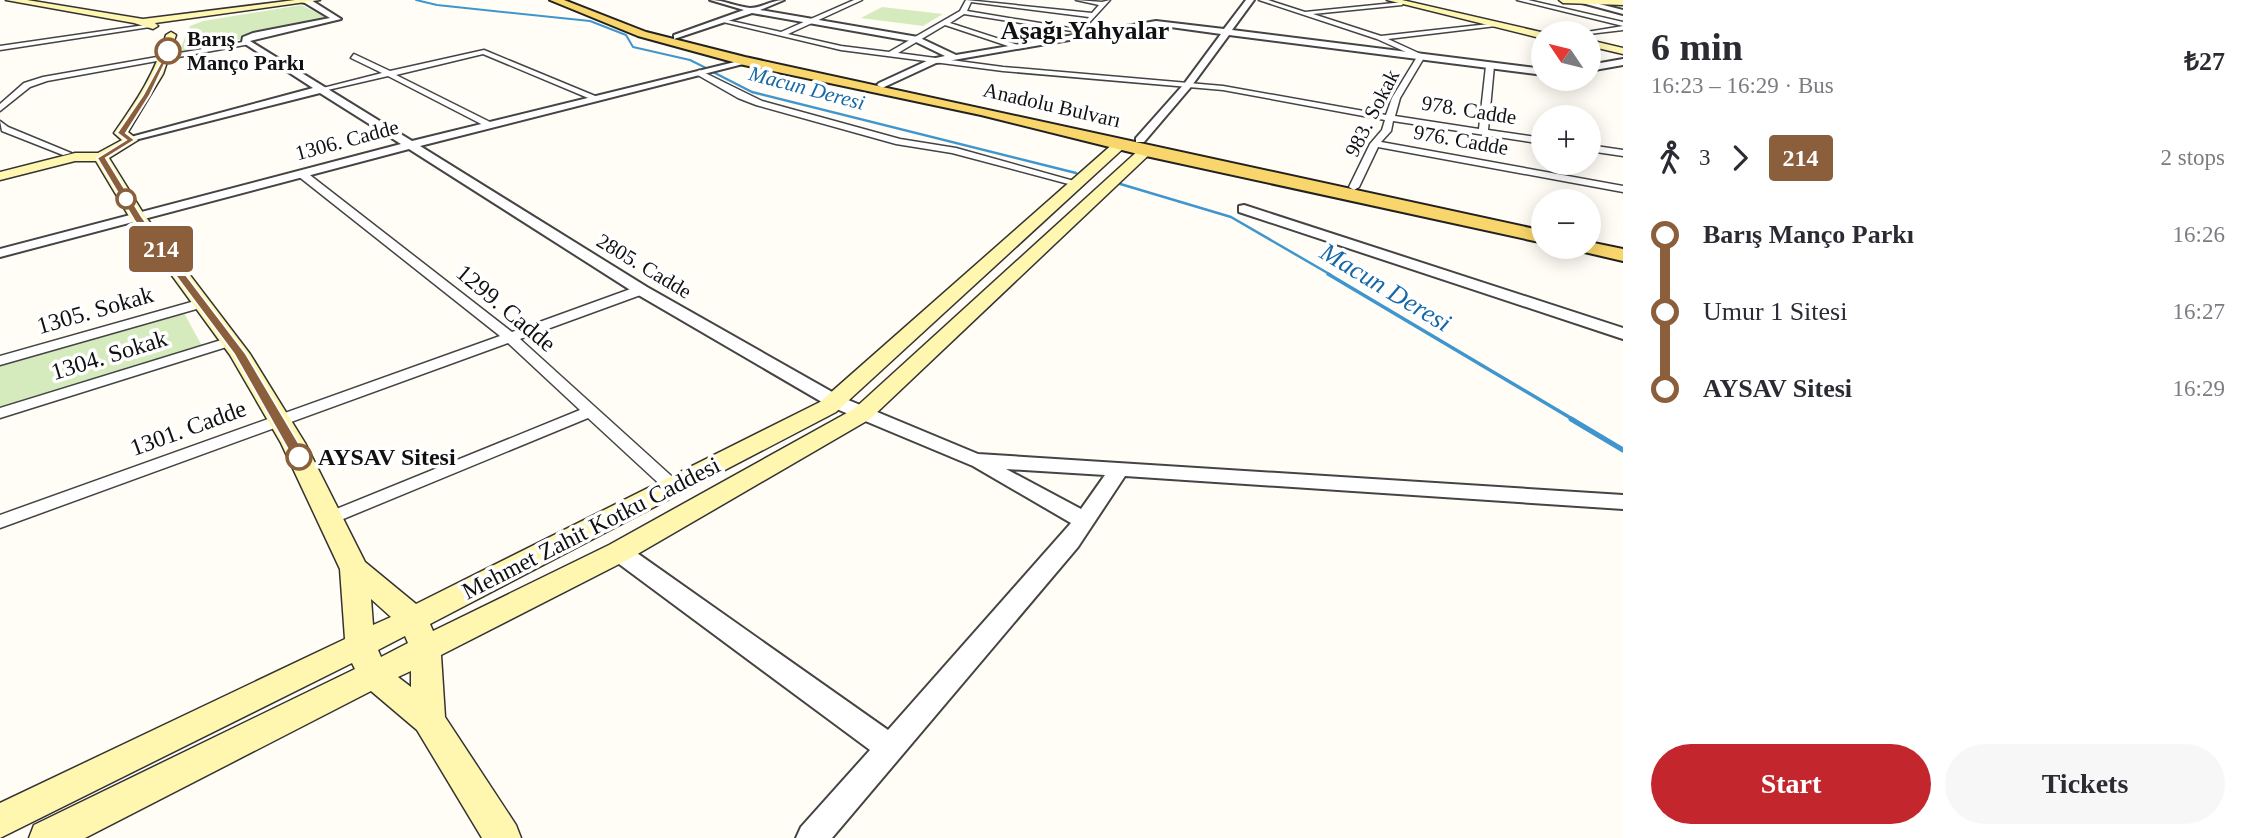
<!DOCTYPE html>
<html lang="en">
<head>
<meta charset="utf-8">
<style>
	:root { --surface:#fff; --page:#f7f7f7; --text:#2b2b33; --muted:#7c7c81; --accent:#c4262e }
	body { margin:0; font-family:Georgia,serif; background:var(--page); color:var(--text); height:100vh; display:flex; flex-direction:column; font-size:26px; white-space:nowrap }
	* { box-sizing:border-box; margin:0 }
	p { font-size:23px; color:var(--muted) }
	.icon { flex:none; width:38px; height:38px; fill:none; stroke:currentColor; stroke-width:2; stroke-linecap:round; stroke-linejoin:round }
	.map { position:relative; flex:1; overflow:hidden }
	.sheet { display:flex; flex-direction:column; background:var(--surface); width:630px }
	.sheet>* { flex:none }
	.badge { padding:0 14px; border-radius:5px; font-size:24px; line-height:46px }
	.needle { width:46px; rotate:305deg }
	.buttons { position:absolute; left:1531px; top:21px; display:grid; gap:14px }
	.buttons a { display:grid; place-items:center; width:70px; height:70px; border-radius:50%; background:var(--surface); box-shadow:0 4px 18px #0003; font-size:35px }
	.map>.badge { position:absolute; translate:-50% -50%; box-shadow:0 0 0 4px #fff }
	.legs { display:flex; align-items:center; gap:10px; height:77px; padding:0 28px; font-size:23px }
	.legs p { margin-inline-start:auto }
	.head { display:flex; align-items:center; justify-content:space-between; height:119px; padding:0 28px }
	h1 { font-size:38px; font-weight:600; line-height:52px }
	.primary-button { display:flex; gap:14px; margin-top:auto; padding:14px 28px }
	.primary-button a { flex:1; height:80px; border-radius:42px; background:var(--accent); color:#fff; font-size:28px; font-weight:600; line-height:80px; text-align:center }
	.primary-button a+a { background:var(--page); color:var(--text) }
	ul { padding:0 28px; list-style:none }
	li { display:flex; align-items:center; gap:24px; height:77px; font-size:26px }
	li i { display:grid; place-items:center; width:10px; height:100%; margin:0 9px; background:currentColor }
	li i::after { content:''; width:18px; height:18px; margin:-9px; border:5px solid; border-radius:50%; background:var(--surface) }
	li p { margin-inline-start:auto }
	li:first-child i { background:linear-gradient(#0000 50%,currentColor 0) }
	li:last-child i { background:linear-gradient(currentColor 50%,#0000 0) }
	main { display:flex; flex:1; min-height:0 }
	.map>svg:first-child { display:block }
</style>
</head>
<body>
<main>
<div class="map">
<svg width="1623" height="838" viewBox="0 0 1623 838">
	<rect width="100%" height="100%" fill="#fffdf5"/>
	<!-- green -->
	<g fill="#d5ebbd">
		<path d="M 301,5 L 333,20 L 255,33 L 231,43 L 179,52 L 190,26 L 203,21 Z"/>
		<path d="M 882,7 L 943,14 L 923,26 L 861,18 Z"/>
		<path d="M 184,313 L 202,346 L 0,408 L 0,366 Z"/>
	</g>
	<g fill="none" stroke-linecap="round" stroke-linejoin="round">
		<!-- stream-far3 -->
		<path stroke="#3f96cf" stroke-width="2" d="M 416,0 L 437,5 L 590,21 L 626,35 L 633,47 L 690,60 L 712,71"/>
		<!-- stream-far2 -->
		<g stroke="#3f96cf" stroke-width="2.5">
			<path d="M 709,70 L 752,92 L 1076,173"/>
			<path d="M 1117,183 L 1231,217 L 1331,275"/>
		</g>
		<!-- stream-far1 -->
		<path stroke="#3f96cf" stroke-width="3.5" d="M 1328,274 L 1574,420"/>
		<!-- stream -->
		<path stroke="#3f96cf" stroke-width="5" d="M 1571,419 L 1623,450"/>
		<!-- minor casing -->
		<g stroke="#444" stroke-width="3">
			<g id="minor">
				<path d="M 854,0 L 862,0 L 788,34 L 841,46 L 889,52 L 960,11 L 966,0 L 1092,13 L 1099,5 L 1076,0 L 1102,2 L 1110,0 L 1088,24 L 1085,22 L 1089,17 L 971,2 L 967,11 L 1094,32 L 1091,34 L 964,14 L 950,23 L 1018,45 L 1011,47 L 945,25 L 898,53 L 1003,67 L 1223,86 L 1386,115 L 1392,98 L 1417,57 L 1377,39 L 1259,0 L 1268,0 L 1305,12 L 1404,2 L 1402,5 L 1313,14 L 1381,36 L 1498,23 L 1496,26 L 1388,39 L 1425,56 L 1400,98 L 1395,116 L 1479,129 L 1486,66 L 1490,64 L 1494,66 L 1488,130 L 1544,138 L 1544,144 L 1393,121 L 1391,131 L 1381,142 L 1623,186 L 1623,192 L 1378,147 L 1359,187 L 1354,190 L 1349,187 L 1370,144 L 1382,130 L 1385,120 L 1223,90 L 1003,71 L 841,50 L 719,21 L 722,19 L 781,32 Z"/>
				<path d="M 1517,0 L 1528,0 L 1623,22 L 1623,26 Z"/>
				<path d="M 152,24 L 150,27 L 0,50 L 0,46 Z"/>
				<path d="M 1623,26 L 1623,30 L 1589,34 L 1581,33 Z"/>
				<path d="M 248,41 L 250,44 L 47,81 L 30,87 L 0,111 L 0,104 L 24,83 L 43,77 Z"/>
				<path d="M 484,50 L 600,98 L 593,100 L 483,54 L 396,75 L 492,123 L 493,125 L 489,128 L 388,76 L 319,92 L 315,90 L 382,73 L 351,58 L 354,54 L 390,71 Z"/>
				<path d="M 699,70 L 762,101 L 900,139 L 956,148 L 1081,183 L 1076,186 L 952,153 L 896,144 L 756,105 L 738,98 L 696,74 Z"/>
				<path d="M 0,121 L 8,127 L 71,153 L 63,155 L 2,131 Z"/>
				<path d="M 1589,145 L 1623,150 L 1623,156 L 1589,151 Z"/>
				<path d="M 298,172 L 306,172 L 512,332 L 636,287 L 646,287 L 646,293 L 520,339 L 678,482 L 681,486 L 678,490 L 666,490 L 588,418 L 336,522 L 324,522 L 321,518 L 324,514 L 580,410 L 508,343 L 0,528 L 0,515 L 500,336 L 298,176 Z"/>
				<path d="M 202,299 L 207,300 L 207,306 L 0,365 L 0,356 Z"/>
				<path d="M 231,337 L 236,338 L 238,341 L 236,344 L 0,418 L 0,408 Z"/>
			</g>
		</g>
		<!-- tertiary casing -->
		<g stroke="#444" stroke-width="4">
			<g id="tertiary">
				<path d="M 293,0 L 311,0 L 341,19 L 250,41 L 412,141 L 747,59 L 747,63 L 420,146 L 647,287 L 841,397 L 978,454 L 1623,495 L 1623,509 L 1125,476 L 1078,547 L 832,838 L 796,838 L 801,827 L 870,750 L 611,558 L 607,552 L 611,546 L 619,544 L 627,546 L 888,730 L 1071,523 L 973,466 L 827,405 L 635,293 L 409,149 L 0,257 L 0,249 L 401,144 L 320,93 L 127,142 L 127,138 L 313,88 L 242,42 L 243,37 L 253,33 L 330,18 L 305,3 ZM 1006,469 L 1105,475 L 1081,509 Z"/>
				<path d="M 710,0 C 724,0 737,7 750,8 C 761,8 772,0 784,0 L 760,10 L 918,37 L 956,55 L 1156,21 L 1224,29 L 1246,0 L 1254,0 L 1232,30 L 1544,69 L 1544,75 L 1229,35 L 1190,88 L 1144,142 L 1136,142 L 1136,138 L 1184,84 L 1221,34 L 1156,25 L 936,63 L 882,88 L 877,85 L 879,83 L 931,59 L 945,56 L 916,42 L 752,13 L 674,39 L 674,35 L 744,10 Z"/>
				<path d="M 1571,0 L 1584,0 L 1623,10 L 1623,14 Z"/>
				<path d="M 1623,59 L 1623,65 L 1589,71 L 1589,65 Z"/>
				<path d="M 1244,205 L 1623,328 L 1623,339 L 1239,212 L 1239,206 Z"/>
			</g>
		</g>
		<!-- secondary casing -->
		<g stroke="#333" stroke-width="3">
			<g id="secondary">
				<path d="M 6,0 L 27,0 L 143,19 L 295,0 L 320,0 L 155,23 L 158,26 L 153,29 L 134,23 Z"/>
				<path d="M 1387,0 L 1402,0 L 1545,33 L 1544,39 Z"/>
				<path d="M 1559,0 L 1623,0 L 1623,5 L 1563,3 Z"/>
				<path d="M 171,32 L 176,35 L 163,74 L 128,132 L 138,140 L 109,158 L 145,216 L 250,354 L 305,443 L 365,562 L 416,604 L 820,402 L 1115,142 L 1125,142 L 1127,145 L 836,412 L 430,624 L 433,631 L 609,545 L 854,409 L 1141,148 L 1146,147 L 1153,151 L 870,419 L 629,559 L 441,655 L 445,717 L 516,825 L 521,838 L 482,838 L 417,730 L 371,691 L 85,838 L 29,838 L 34,825 L 355,669 L 352,663 L 0,838 L 0,803 L 345,639 L 340,569 L 281,443 L 230,355 L 130,218 L 96,161 L 75,161 L 0,180 L 0,172 L 75,153 L 98,153 L 122,140 L 114,133 C 136,102 156,72 166,35 ZM 371,599 L 391,617 L 373,625 ZM 405,636 L 408,643 L 381,657 L 378,650 ZM 411,671 L 411,687 L 398,677 Z"/>
				<path d="M 1589,40 L 1623,48 L 1623,54 L 1589,46 Z"/>
			</g>
		</g>
		<!-- primary casing -->
		<g stroke="#222" stroke-width="4">
			<g id="primary">
				<path d="M 550,0 L 564,0 L 646,32 L 745,57 L 1544,231 L 1544,243 L 1146,156 L 981,115 L 744,65 L 638,36 Z"/>
				<path d="M 1589,242 L 1623,249 L 1623,261 L 1580,251 L 1577,247 L 1589,247 Z"/>
			</g>
		</g>
		<!-- minor -->
		<use href="#minor" fill="#fff" fill-rule="evenodd"/>
		<!-- tertiary -->
		<use href="#tertiary" fill="#fff" fill-rule="evenodd"/>
		<!-- secondary -->
		<use href="#secondary" fill="#fff6b0" fill-rule="evenodd"/>
		<!-- primary -->
		<use href="#primary" fill="#f9d66b" fill-rule="evenodd"/>
	</g>
	<!-- line-1 -->
	<path fill="#8b5e3c" stroke="#fff" stroke-width="2" d="M 168,49 L 171,51 L 150,95 L 126,133 L 135,140 L 106,158 L 142,217 L 246,354 L 307,457 L 304,460 L 294,460 L 234,354 L 134,220 L 97,158 L 126,140 L 117,133 L 143,95 Z"/>
	<!-- markers -->
	<g fill="#fff" stroke="#8b5e3c" stroke-width="3.5">
		<circle cx="168" cy="51" r="12"/>
		<circle cx="126" cy="199" r="9"/>
		<circle cx="299" cy="457" r="12"/>
	</g>
	<g text-anchor="middle" stroke-width="7" stroke-linejoin="round" paint-order="stroke">
		<!-- far-stop labels -->
		<g font-size="21" font-weight="bold" fill="#111" stroke="#fff" text-anchor="start">
			<text x="187" y="46">Barış<tspan x="187" dy="24">Manço Parkı</tspan></text>
		</g>
		<!-- far-water labels -->
		<g font-size="21" font-style="italic" fill="#1768a6" stroke="#fff">
			<text transform="translate(807 88) rotate(15)" y="7">Macun Deresi</text>
		</g>
		<!-- far-street labels -->
		<g font-size="21" fill="#111" stroke="#fff">
			<text transform="translate(1052 105) rotate(13)" y="7">Anadolu Bulvarı</text>
			<text transform="translate(1469 110) rotate(9)" y="7">978. Cadde</text>
			<text transform="translate(1372 113) rotate(-63)" y="7">983. Sokak</text>
			<text transform="translate(347 140) rotate(-15)" y="7">1306. Cadde</text>
			<text transform="translate(1461 140) rotate(10)" y="7">976. Cadde</text>
			<text transform="translate(644 266) rotate(31)" y="7">2805. Cadde</text>
		</g>
		<!-- street labels -->
		<g font-size="24" fill="#111" stroke="#fff">
			<text transform="translate(506 308) rotate(40)" y="8">1299. Cadde</text>
			<text transform="translate(95 310) rotate(-16)" y="8">1305. Sokak</text>
			<text transform="translate(109 355) rotate(-17)" y="8">1304. Sokak</text>
			<text transform="translate(188 428) rotate(-20)" y="8">1301. Cadde</text>
			<text transform="translate(591 528) rotate(-27)" y="8">Mehmet Zahit Kotku Caddesi</text>
		</g>
		<!-- stop labels -->
		<g font-size="24" font-weight="bold" fill="#111" stroke="#fff" text-anchor="start">
			<text x="318" y="465">AYSAV Sitesi</text>
		</g>
		<!-- far-district labels -->
		<g font-size="26" font-weight="bold" fill="#111" stroke="#fff">
			<text x="1085" y="39">Aşağı Yahyalar</text>
		</g>
		<!-- water labels -->
		<g font-size="26" font-style="italic" fill="#1768a6" stroke="#fff">
			<text transform="translate(1386 287) rotate(31)" y="9">Macun Deresi</text>
		</g>
	</g>
</svg>
<div class="buttons">
<a><svg class="needle" viewBox="-14 -14 28 28"><path d="M0-13l5 13h-10z" fill="#e53935"/><path d="M0 13l5-13h-10z" fill="#7c7c81"/></svg></a>
<a>+</a>
<a>−</a>
</div>
<b class="badge" style="left:161px;top:249px;background:#8b5e3c;color:#fff">214</b>
</div>
<section class="sheet">
<div class="head"><div><h1>6 min</h1><p>16:23 – 16:29 · Bus</p></div><b>₺27</b></div>
<div class="legs"><svg class="icon" aria-label="walk" viewBox="0 0 24 24"><circle cx="13" cy="4" r="2"/><path d="M13 8l-2 6 4 7M11 14l-3 7M7 12l3-4h3l4 4"/></svg>3<svg class="icon" aria-label="forward" viewBox="0 0 24 24"><path d="M9 5l7 7-7 7"/></svg><b class="badge" style="background:#8b5e3c;color:#fff">214</b><p>2 stops</p></div>
<ul>
<li><i style="color:#8b5e3c"></i><b>Barış Manço Parkı</b><p>16:26</p></li>
<li><i style="color:#8b5e3c"></i><span>Umur 1 Sitesi</span><p>16:27</p></li>
<li><i style="color:#8b5e3c"></i><b>AYSAV Sitesi</b><p>16:29</p></li>
</ul>
<div class="primary-button"><a>Start</a><a>Tickets</a></div>
</section>
</main>
</body>
</html>
